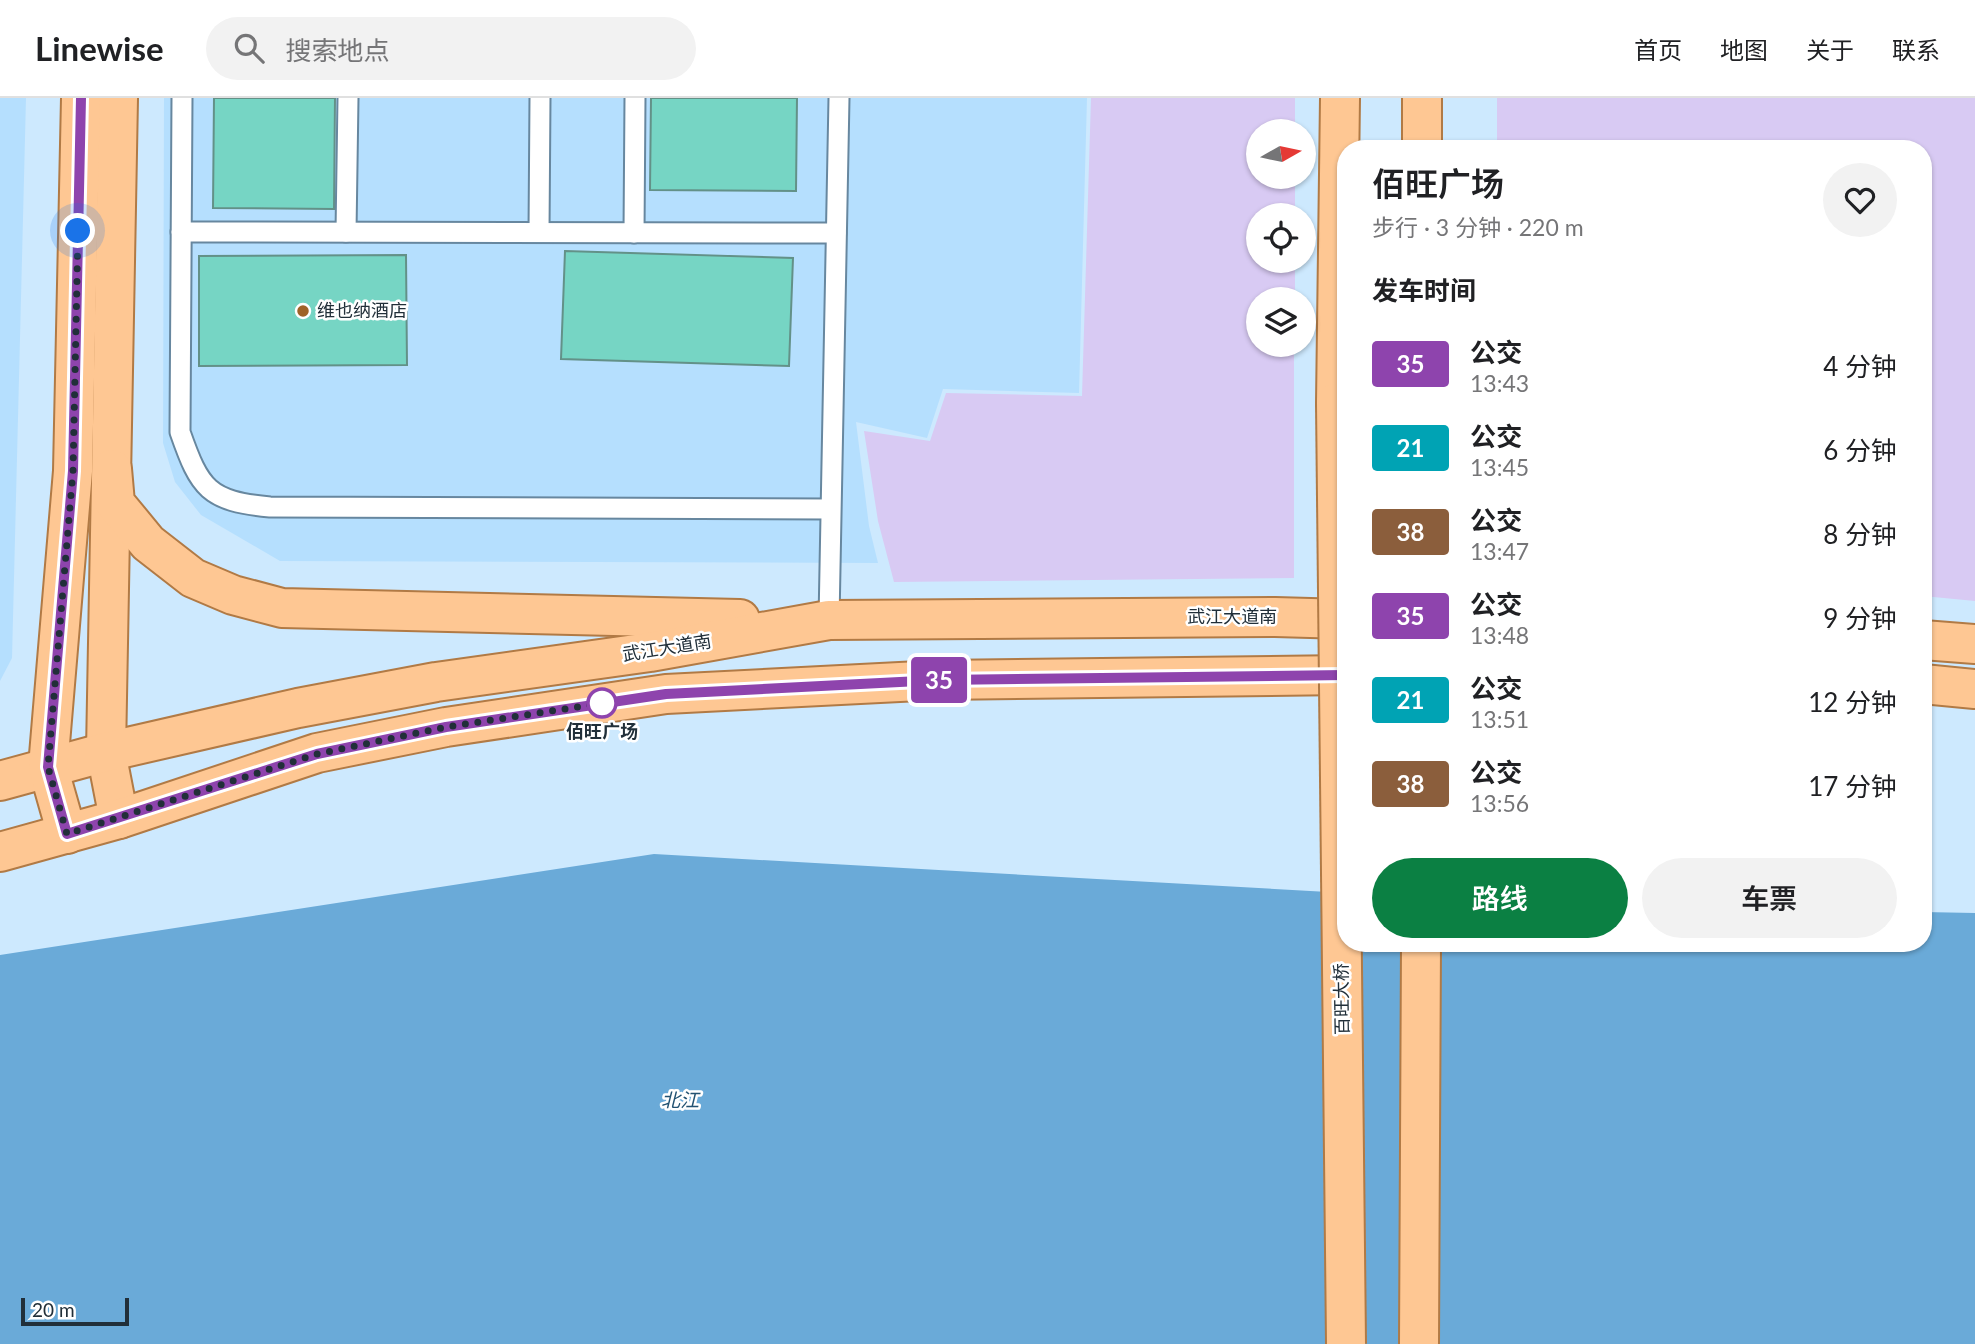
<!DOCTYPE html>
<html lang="zh">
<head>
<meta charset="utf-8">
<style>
	:root { --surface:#fff; --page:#f2f2f2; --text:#202124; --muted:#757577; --line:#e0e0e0; --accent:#0b8043 }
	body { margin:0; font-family:Lato,"Noto Sans SC",sans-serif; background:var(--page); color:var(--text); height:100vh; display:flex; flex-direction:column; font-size:26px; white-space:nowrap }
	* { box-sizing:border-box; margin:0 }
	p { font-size:23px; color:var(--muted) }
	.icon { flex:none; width:38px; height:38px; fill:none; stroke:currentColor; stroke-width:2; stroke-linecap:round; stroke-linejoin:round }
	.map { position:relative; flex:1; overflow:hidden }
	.panel { position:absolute; left:1337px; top:42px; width:595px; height:812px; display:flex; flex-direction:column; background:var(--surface); border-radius:28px; box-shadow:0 2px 5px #0004 }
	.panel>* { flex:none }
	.badge { padding:0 14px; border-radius:5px; font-size:24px; line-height:46px }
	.needle { width:46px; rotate:81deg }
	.controls { position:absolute; left:1246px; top:21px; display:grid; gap:14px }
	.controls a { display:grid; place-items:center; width:70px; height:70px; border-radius:50%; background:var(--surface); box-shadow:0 2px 5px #0004; font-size:35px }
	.scale { position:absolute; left:21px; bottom:18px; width:108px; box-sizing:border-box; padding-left:7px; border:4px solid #212f39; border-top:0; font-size:19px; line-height:24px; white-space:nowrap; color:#212f39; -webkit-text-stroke:5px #fff; paint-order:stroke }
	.you { position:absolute; width:35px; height:35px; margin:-18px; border:5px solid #fff; border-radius:50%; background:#1a73e8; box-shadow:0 0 0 10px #1a73e833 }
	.map>.badge { position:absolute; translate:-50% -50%; box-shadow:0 0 0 4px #fff }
	h2 { padding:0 35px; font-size:26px; line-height:63px }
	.round { display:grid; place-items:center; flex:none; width:74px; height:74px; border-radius:37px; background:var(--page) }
	.overview { display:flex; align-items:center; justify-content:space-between; height:119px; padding:0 35px }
	h1 { font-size:33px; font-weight:600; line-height:52px }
	.button { display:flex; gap:14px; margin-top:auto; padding:14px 35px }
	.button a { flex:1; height:80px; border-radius:42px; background:var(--accent); color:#fff; font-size:28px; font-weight:600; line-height:80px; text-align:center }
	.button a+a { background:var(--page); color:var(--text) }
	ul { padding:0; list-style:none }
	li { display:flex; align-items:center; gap:21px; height:84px; padding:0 35px }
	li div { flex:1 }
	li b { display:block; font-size:26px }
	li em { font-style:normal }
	li .badge { min-width:77px; font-weight:700; text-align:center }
	header { display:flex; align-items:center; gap:42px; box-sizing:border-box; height:98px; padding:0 35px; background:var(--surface); border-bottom:2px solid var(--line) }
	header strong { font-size:33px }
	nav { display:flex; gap:38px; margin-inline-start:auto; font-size:24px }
	.search { width:490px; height:63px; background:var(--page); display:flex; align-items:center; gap:18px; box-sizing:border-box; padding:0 24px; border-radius:38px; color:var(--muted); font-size:26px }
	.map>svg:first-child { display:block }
</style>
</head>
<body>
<header>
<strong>Linewise</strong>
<div class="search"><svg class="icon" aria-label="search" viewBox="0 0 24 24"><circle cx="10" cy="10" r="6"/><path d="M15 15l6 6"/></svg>搜索地点</div>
<nav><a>首页</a><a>地图</a><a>关于</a><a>联系</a></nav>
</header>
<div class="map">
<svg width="1975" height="1246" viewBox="0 0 1975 1246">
	<rect width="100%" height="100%" fill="#cde9fe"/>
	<!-- built -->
	<g fill="#b5dffe">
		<path d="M 0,0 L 26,0 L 12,560 L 0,583 Z"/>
		<path d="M 164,0 L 1087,0 L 1079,295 L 943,291 L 927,340 L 856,324 L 869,428 L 878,465 L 280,463 L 201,417 L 175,384 L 163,345 Z"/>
	</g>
	<!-- green -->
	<g fill="#d8caf3">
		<path d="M 1091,0 L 1295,0 L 1295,33 L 1258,33 L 1258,79 L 1295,79 L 1295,117 L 1258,117 L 1258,163 L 1295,163 L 1295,201 L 1258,201 L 1258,247 L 1294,247 L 1294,480 L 894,484 L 878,423 L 864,333 L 930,343 L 946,295 L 1082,298 Z"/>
		<path d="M 1497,0 L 1975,0 L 1975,503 L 1923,498 L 1923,51 L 1497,51 Z"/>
	</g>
	<!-- water -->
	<path fill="#6aaad8" d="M 654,756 L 1346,795 L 1346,845 L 1923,845 L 1923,814 L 1975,815 L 1975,1246 L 0,1246 L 0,857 Z"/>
	<!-- building -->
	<g fill="#76d5c4" stroke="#639188" stroke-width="2">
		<path d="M 214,0 L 335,0 L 334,111 L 213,110 Z"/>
		<path d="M 651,0 L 797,0 L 796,93 L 650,92 Z"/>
		<path d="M 565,153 L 793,160 L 789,268 L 561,261 Z"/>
		<path d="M 406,157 L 407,267 L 199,268 L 199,158 Z"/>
	</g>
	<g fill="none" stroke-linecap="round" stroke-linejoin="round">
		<!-- service casing -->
		<g stroke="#67879f" stroke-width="23">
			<g id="service">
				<path d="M 182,0 L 180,334 C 200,391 208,403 270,409 L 829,411"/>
				<path d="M 181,134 L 836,135"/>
				<path d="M 346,134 L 348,0"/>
				<path d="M 539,134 L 540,0"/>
				<path d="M 634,135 L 635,0"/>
				<path d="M 829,522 L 839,0"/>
			</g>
		</g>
		<!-- primary casing -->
		<g stroke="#b17a45" stroke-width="42">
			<g id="primary">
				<path d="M 118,0 L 106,654 L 119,721"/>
				<path d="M 1422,0 L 1422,51"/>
				<path d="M 1336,305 L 1340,0"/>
				<path d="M 112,371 L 115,405 L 148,445 L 193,480 L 233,497 L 282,510 L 740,521"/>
				<path d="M 1923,542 L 1975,546"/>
				<path d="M 1923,586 L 1975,591"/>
				<path d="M 0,683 L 106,654 L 298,610 L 436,584 L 650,554 L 829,522 L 1275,519 L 1346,521"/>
				<path d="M 67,736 L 48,669 L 73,373 L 81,0"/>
				<path d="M 0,754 L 119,721 L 317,655 L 446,629 L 666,596 L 939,582 L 1346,577"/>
				<path d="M 1419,1246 L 1421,845"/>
			</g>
		</g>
		<!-- service -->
		<use href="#service" stroke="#fff" stroke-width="19"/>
		<!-- primary -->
		<use href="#primary" stroke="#fec793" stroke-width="38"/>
		<!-- primary-bridge casing -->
		<g stroke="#b17a45" stroke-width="42" stroke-linecap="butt">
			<path id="primary-bridge" d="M 1336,305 L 1346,1246"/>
		</g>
		<!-- primary-bridge -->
		<use href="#primary-bridge" stroke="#fec793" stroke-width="38"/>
	</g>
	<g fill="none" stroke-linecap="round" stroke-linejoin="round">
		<!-- line casing -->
		<g stroke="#fff" stroke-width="16">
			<path id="line" d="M 81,0 L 73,373 L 48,669 L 67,736 L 317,656 L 446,629 L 666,596 L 939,582 L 1346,577"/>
		</g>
		<!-- line -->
		<use href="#line" stroke="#8e44ad" stroke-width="10"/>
		<!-- walk -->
		<path stroke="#212f39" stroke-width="7" stroke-dasharray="0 12.6" d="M 78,133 L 73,373 L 48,669 L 67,736 L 317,656 L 446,629 L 611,604 L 602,605"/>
	</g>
	<!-- markers -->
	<circle fill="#9f6227" stroke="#fff" stroke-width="2.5" cx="303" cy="213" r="7"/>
	<circle fill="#fff" stroke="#8e44ad" stroke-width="3.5" cx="602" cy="605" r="14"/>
	<g text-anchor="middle" stroke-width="5" stroke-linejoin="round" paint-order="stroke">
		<!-- poi labels -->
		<g font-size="18" fill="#212f39" stroke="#fff" text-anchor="start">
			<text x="317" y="219">维也纳酒店</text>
		</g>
		<!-- street labels -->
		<g font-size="18" fill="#212f39" stroke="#fff">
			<text x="1232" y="525">武江大道南</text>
			<text transform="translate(667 550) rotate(-9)" y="6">武江大道南</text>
			<text transform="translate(1342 901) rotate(-91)" y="6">百旺大桥</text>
		</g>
		<!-- stop labels -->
		<g font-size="18" font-weight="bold" fill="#212f39" stroke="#fff">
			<text x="602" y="640">佰旺广场</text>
		</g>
		<!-- water labels -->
		<g font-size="19" font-style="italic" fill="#225272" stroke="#fff">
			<text x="680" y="1009">北江</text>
		</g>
	</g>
</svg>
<div class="controls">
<a><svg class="needle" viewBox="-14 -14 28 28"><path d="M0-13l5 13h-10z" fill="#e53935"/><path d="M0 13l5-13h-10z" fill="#757577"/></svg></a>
<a><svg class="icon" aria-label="locate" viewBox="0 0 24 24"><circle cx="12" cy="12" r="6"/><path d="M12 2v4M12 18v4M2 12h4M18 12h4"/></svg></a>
<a><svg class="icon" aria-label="layers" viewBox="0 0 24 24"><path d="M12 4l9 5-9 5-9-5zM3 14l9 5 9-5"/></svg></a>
</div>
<div class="scale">20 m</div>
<div class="you" style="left:78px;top:133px"></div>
<b class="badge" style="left:939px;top:582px;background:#8e44ad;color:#fff">35</b>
<section class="panel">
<div class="overview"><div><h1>佰旺广场</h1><p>步行 · 3 分钟 · 220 m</p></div><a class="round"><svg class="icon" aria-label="heart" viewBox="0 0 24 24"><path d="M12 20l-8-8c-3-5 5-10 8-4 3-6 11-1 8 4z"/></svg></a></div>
<h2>发车时间</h2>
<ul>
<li><span class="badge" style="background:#8e44ad;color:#fff">35</span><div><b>公交</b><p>13:43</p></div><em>4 分钟</em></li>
<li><span class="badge" style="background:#00a3b4;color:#fff">21</span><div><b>公交</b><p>13:45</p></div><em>6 分钟</em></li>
<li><span class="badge" style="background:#8b5e3c;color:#fff">38</span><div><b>公交</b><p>13:47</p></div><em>8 分钟</em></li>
<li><span class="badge" style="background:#8e44ad;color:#fff">35</span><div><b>公交</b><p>13:48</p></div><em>9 分钟</em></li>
<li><span class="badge" style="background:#00a3b4;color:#fff">21</span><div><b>公交</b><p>13:51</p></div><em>12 分钟</em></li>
<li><span class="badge" style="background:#8b5e3c;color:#fff">38</span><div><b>公交</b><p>13:56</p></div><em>17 分钟</em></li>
</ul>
<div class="button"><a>路线</a><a>车票</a></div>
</section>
</div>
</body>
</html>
